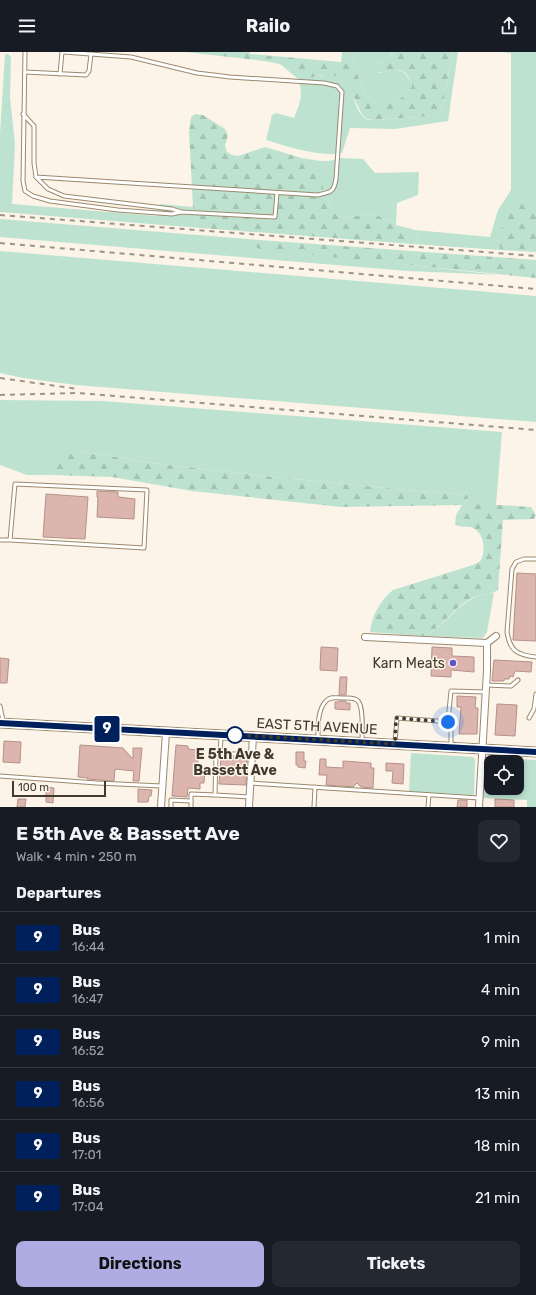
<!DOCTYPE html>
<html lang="en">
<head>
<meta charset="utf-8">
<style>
	:root { --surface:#171b24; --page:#242831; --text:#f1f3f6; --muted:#9ea1a6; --line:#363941; --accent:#afabe3 }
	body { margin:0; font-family:Rubik,sans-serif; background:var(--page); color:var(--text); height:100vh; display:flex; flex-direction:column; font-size:15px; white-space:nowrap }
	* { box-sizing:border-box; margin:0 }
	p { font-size:13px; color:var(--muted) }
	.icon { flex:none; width:22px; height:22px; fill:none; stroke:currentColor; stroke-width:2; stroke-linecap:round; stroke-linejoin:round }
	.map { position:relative; height:755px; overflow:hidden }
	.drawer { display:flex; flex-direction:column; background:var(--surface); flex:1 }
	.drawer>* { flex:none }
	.badge { padding:0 8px; border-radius:3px; font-size:14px; line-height:26px }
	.fabs { position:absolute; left:484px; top:703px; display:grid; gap:8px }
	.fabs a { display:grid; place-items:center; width:40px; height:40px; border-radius:8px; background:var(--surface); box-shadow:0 2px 6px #0003; font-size:20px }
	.scale { position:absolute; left:12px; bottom:10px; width:94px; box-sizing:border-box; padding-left:4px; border:2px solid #413a2d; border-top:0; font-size:11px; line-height:14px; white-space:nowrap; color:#413a2d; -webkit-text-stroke:3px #fcf4e8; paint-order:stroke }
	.you { position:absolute; width:20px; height:20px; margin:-10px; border:3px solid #fff; border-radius:50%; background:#1a73e8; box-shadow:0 0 0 6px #1a73e833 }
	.map>.badge { position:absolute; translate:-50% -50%; box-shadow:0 0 0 2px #fff }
	h2 { padding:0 16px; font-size:15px; line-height:36px }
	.round { display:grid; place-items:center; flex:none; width:42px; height:42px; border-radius:8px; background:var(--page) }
	.headline { display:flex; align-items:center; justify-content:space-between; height:68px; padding:0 16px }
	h1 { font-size:19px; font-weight:700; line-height:30px }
	.cta { display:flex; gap:8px; margin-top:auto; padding:8px 16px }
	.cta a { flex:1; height:46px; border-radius:8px; background:var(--accent); color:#111; font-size:16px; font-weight:700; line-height:46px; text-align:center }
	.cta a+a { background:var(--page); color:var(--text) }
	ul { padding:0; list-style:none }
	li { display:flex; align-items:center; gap:12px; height:52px; padding:0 16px; border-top:1px solid var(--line) }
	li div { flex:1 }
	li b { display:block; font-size:15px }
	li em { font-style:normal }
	li .badge { min-width:44px; font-weight:700; text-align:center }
	header { display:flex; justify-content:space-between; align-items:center; height:52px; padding:0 16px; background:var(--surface); font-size:18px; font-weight:700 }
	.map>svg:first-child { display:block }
</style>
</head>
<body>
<header><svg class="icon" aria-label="menu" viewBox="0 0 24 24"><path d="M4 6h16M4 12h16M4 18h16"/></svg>Railo<svg class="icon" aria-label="share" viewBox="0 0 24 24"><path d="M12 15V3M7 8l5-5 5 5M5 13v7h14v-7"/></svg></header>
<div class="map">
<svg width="536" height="755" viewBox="0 0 536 755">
	<defs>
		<pattern id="forest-firs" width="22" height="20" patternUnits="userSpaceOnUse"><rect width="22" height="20" fill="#bde3d0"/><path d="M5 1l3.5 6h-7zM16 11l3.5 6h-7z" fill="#a4c4b3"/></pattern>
	</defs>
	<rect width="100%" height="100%" fill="#fcf4e8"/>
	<!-- green -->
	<g fill="#bde3d0" fill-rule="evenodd">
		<path d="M 353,0 L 394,0 L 387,7 L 377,11 L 378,21 C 391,19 400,13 408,26 C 411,29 412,31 412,35 L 403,45 L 389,51 L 375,51 L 365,43 L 354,14 Z"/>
		<path d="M 453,0 L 458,0 L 448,69 L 395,77 L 350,76 L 342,101 C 317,105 290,95 266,88 L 272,63 L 276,61 L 294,66 C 300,50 304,44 298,27 C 311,27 324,20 338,24 C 356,29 351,58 366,67 C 368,68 372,68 375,68 L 433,64 L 438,62 L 442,56 Z"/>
		<path d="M 501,0 L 536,0 L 536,150 C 517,149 509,160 504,176 C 501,184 498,189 500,198 L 412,192 L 417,188 L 419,183 L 415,178 L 490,185 L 498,158 L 511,138 L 511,1 Z"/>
		<path d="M 5,2 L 8,2 L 11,5 L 10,46 L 15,92 L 12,152 L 158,164 L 160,152 L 193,155 C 198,170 197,173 213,177 L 0,160 L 0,82 Z"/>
		<path d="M 302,106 L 320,109 L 328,109 L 341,106 L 363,107 L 375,121 L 419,120 L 418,143 L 397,151 L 396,173 L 379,164 L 366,162 L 344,166 L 337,163 L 332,157 L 316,119 Z"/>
		<path d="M 0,167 L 260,188 L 256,192 L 402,212 L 499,223 L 408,219 L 0,185 Z"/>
		<path d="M 0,199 L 536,244 L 536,370 L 76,333 L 23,326 L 0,321 Z"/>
		<path d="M 0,348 L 103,349 L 502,380 L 496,453 L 473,453 L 456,463 L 462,453 L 469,448 L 467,443 L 396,437 L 255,423 L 152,411 L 98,402 L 78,400 L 46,417 L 52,423 L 27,423 L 0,413 Z"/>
		<path d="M 494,541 L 487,580 L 483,586 L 423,584 C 443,576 454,556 473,546 C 479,543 488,542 494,541 Z"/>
		<path d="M 411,701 L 473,705 L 475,708 L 474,743 L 409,740 Z"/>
		<path d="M 497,706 L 536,708 L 536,755 L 527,755 L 527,748 L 483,746 L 486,713 L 487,708 ZM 491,710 L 517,710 L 517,736 L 491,736 Z"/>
	</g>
	<!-- forest -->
	<g fill="url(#forest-firs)">
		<path d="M 185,0 L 250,0 L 250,2 L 341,10 L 342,0 L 353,0 L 354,14 L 365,43 L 375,51 L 389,51 L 403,45 L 412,35 C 412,30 410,28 407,23 C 398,11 385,24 374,19 L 374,14 C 380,8 389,8 394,0 L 453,0 L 442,56 L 438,62 L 433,64 L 375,68 L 367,67 L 362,63 L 349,35 L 342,26 L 336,24 L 321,23 L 305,27 L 298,27 L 280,12 L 264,9 Z"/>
		<path d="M 195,62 L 203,63 L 225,77 L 228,83 L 225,94 L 227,100 L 232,103 L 238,104 L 265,95 L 302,106 L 316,118 L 332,157 L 337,163 L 345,166 L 366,162 L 379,164 L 396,173 L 415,178 L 419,183 L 417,188 L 412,192 L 213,177 L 201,174 L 198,170 L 193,155 L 189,80 L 191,65 Z"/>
		<path d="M 529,149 L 536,150 L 536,200 L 500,198 C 497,183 503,167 514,157 C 518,153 524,151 529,149 Z"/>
		<path d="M 260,188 L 536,208 L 536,226 L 263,198 L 257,196 L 256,192 Z"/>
		<path d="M 78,400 L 98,402 L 152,411 L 255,423 L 396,437 L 467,443 L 469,448 L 462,453 L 341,455 L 192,439 L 112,425 L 52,423 L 46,417 L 45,413 L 52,407 Z"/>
		<path d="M 482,452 L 531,455 L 536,463 L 534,467 L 503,468 L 498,538 C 491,543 482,542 474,545 C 454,554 443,576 423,584 L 370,580 C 372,564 380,548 393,538 L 473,513 C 476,512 479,510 481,508 C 486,498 484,481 473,476 C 467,473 462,477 455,472 L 456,463 L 473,453 Z"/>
	</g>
	<!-- building -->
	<g fill="#dcb6ae" stroke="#b59189">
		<path d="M 97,439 L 118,440 L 118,445 L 135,447 L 134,467 L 97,465 L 98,445 L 97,445 Z"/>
		<path d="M 46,442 L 88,445 L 85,487 L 43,485 Z"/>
		<path d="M 517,521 L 536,522 L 536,589 L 513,588 Z"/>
		<path d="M 321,595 L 338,596 L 337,619 L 320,618 Z"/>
		<path d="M 432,595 L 452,596 L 452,604 L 474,605 L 474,620 L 451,618 L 451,625 L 431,624 Z"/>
		<path d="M 0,606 L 9,607 L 7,631 L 0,631 Z"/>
		<path d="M 494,608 L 532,610 L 531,620 L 515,619 L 513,625 L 510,624 L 509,627 L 504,627 L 504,629 L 492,629 Z"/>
		<path d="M 340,625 L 347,625 L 346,643 L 339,643 Z"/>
		<path d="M 457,644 L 476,645 L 475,656 L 478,656 L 477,682 L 459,682 L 461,655 L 457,655 Z"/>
		<path d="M 339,649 L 346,649 L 346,651 L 350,651 L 350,658 L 335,657 L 335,650 L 339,650 Z"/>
		<path d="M 497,652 L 517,653 L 515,684 L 495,683 Z"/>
		<path d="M 4,689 L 21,690 L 20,711 L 3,710 Z"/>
		<path d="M 80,693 L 123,696 L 133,707 L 133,696 L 142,696 L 139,729 L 133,729 L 134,719 L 115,717 L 114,729 L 87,727 L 88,726 L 78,725 Z"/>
		<path d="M 176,693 L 188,694 L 188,697 L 199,698 L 197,717 L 205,718 L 204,731 L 200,731 L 200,737 L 188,736 L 187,745 L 172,744 Z"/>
		<path d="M 296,700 L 304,700 L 304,709 L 306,709 L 305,716 L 298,715 L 298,713 L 296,713 Z"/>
		<path d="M 221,705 L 247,706 L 246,733 L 219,732 Z"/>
		<path d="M 320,707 L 326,707 L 326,715 L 343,716 L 343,709 L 371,711 L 371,716 L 374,716 L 373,736 L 361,735 L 357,731 L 353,735 L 326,733 L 327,723 L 319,723 Z"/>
		<path d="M 386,711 L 404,712 L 403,732 L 392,731 L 393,719 L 386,719 Z"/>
		<path d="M 46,735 L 54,736 L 53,751 L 46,750 Z"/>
		<path d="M 138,737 L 152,738 L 151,744 L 149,744 L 148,750 L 138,750 Z"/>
		<path d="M 18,747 L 26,747 L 25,755 L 17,755 Z"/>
		<path d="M 495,747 L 514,748 L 514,755 L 495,755 Z"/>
		<path d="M 458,748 L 467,748 L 467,755 L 457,755 Z"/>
	</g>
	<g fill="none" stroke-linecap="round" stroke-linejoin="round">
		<!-- service casing -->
		<g stroke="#9b896d" stroke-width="5">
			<g id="service">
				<path d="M 25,0 L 23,129 L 25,139 L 33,144 L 50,149 L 118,158 L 172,162 L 181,160 L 275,165 L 277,141"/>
				<path d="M 25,20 L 86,23 L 89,19 L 91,2"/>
				<path d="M 60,22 L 62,0"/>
				<path d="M 23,62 L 34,74 L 34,111 L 36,125 L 318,143 C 331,140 334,140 336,127 L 342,40 L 337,34 L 324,31 L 230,25 L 197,21 L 131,5 L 63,0"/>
				<path d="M 36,125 L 48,137 L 64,144 L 172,157 L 181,160"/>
				<path d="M 0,488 L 10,488 L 144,496 L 147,438 L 15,432 L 10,488"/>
				<path d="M 536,507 L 524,507 L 516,510 L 512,517 L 507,580 C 510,599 517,603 536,605"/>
				<path d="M 486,633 L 511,634 L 518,628"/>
				<path d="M 0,654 L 3,669"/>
				<path d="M 529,666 L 534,657 L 536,642"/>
				<path d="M 448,669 L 451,639 L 486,640"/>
				<path d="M 318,688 C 318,677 317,658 326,649 C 330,644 337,646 343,646 C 348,646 355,645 358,649 C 364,656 362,680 362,689"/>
				<path d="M 395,690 L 397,666 L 451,670 L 451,695"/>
				<path d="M 220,702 L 221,685"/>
				<path d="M 0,724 L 97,731 L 162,734"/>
				<path d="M 251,731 L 479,746"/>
				<path d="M 250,745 L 215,743 L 216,701 L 252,703"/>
				<path d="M 171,755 L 171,748 L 191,749"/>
				<path d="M 191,755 L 191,742 L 215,743"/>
				<path d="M 314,755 L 315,735"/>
				<path d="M 428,755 L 429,743"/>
			</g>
		</g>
		<!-- minor casing -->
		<g stroke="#9b896d" stroke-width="8">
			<g id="minor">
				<path d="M 365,585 L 487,591"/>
				<path d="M 161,755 L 166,680"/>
				<path d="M 249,755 L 253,684"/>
				<path d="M 479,755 L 487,619 L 487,591 L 496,584"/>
			</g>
		</g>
		<!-- secondary casing -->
		<g stroke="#9b896d" stroke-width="11">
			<path id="secondary" d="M 0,671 L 536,700"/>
		</g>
		<!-- service -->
		<use href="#service" stroke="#fff" stroke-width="3"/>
		<!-- minor -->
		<use href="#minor" stroke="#fff" stroke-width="6"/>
		<!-- secondary -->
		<use href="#secondary" stroke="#fff" stroke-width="9"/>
		<!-- rail -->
		<g stroke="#9b9487" stroke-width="2" stroke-dasharray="5 5" stroke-linecap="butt">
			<path d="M 0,163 L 536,204"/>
			<path d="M 0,191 L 536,237"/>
			<path d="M 0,326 L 78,337"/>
			<path d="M 0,343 L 78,341 L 536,378"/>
		</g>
	</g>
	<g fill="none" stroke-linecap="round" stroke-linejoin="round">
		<!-- line casing -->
		<g stroke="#fff" stroke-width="9">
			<path id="line" d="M 0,671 L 536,700"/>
		</g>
		<!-- line -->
		<use href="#line" stroke="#00205b" stroke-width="6"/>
		<!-- walk -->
		<path stroke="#413a2d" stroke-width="4" stroke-dasharray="0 7.2" d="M 235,683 L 395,692 L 396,666 L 448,670"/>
	</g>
	<!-- markers -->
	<circle fill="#5f52cb" stroke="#fcf4e8" stroke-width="1.5" cx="453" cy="611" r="4"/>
	<circle fill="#fff" stroke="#00205b" stroke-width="2" cx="235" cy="683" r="8"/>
	<g text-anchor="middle" stroke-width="3" stroke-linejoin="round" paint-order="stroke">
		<!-- poi labels -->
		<g font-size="14" fill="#413a2d" stroke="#fcf4e8" text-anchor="end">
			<text x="445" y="616">Karn Meats</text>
		</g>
		<!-- street labels -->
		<g font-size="14" fill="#413a2d" stroke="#fcf4e8">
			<text transform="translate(317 674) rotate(3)" y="5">EAST 5TH AVENUE</text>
		</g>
		<!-- stop labels -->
		<g font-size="14" font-weight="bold" fill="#413a2d" stroke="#fcf4e8">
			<text x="235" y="707">E 5th Ave &amp;<tspan x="235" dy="16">Bassett Ave</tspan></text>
		</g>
	</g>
</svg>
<div class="fabs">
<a><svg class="icon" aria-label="locate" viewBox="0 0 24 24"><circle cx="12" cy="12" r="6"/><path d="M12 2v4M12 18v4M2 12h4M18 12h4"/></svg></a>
</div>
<div class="scale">100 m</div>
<div class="you" style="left:448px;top:670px"></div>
<b class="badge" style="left:107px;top:677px;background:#00205b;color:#fff">9</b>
</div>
<section class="drawer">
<div class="headline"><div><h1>E 5th Ave &amp; Bassett Ave</h1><p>Walk · 4 min · 250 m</p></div><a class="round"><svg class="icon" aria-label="heart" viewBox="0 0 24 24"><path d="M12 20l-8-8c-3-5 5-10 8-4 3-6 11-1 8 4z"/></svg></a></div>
<h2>Departures</h2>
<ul>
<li><span class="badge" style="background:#00205b;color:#fff">9</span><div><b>Bus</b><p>16:44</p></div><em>1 min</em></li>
<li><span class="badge" style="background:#00205b;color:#fff">9</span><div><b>Bus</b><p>16:47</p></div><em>4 min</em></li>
<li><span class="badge" style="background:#00205b;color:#fff">9</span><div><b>Bus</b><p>16:52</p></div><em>9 min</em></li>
<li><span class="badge" style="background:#00205b;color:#fff">9</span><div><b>Bus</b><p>16:56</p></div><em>13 min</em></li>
<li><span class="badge" style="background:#00205b;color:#fff">9</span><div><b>Bus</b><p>17:01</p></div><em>18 min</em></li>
<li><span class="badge" style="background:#00205b;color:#fff">9</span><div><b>Bus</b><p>17:04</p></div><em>21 min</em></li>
</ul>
<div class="cta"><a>Directions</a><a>Tickets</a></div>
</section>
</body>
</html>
